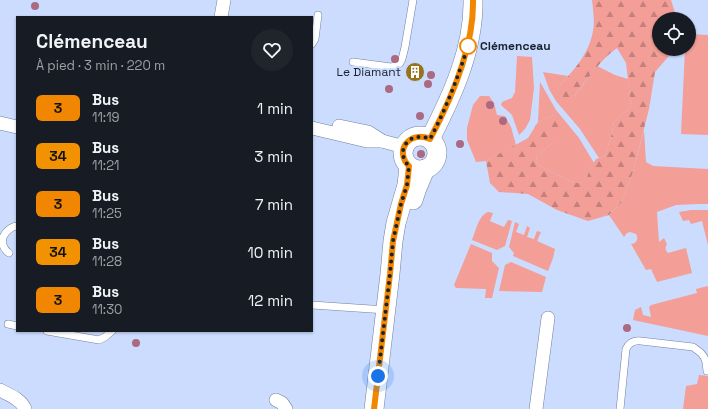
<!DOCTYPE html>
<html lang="fr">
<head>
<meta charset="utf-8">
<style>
	:root { --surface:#171b24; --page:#20242c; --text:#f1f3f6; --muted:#9ea1a6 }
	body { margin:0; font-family:"Space Grotesk",sans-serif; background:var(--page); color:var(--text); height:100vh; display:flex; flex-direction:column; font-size:15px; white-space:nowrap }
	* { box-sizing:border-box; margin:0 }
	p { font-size:13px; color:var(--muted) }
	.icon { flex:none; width:22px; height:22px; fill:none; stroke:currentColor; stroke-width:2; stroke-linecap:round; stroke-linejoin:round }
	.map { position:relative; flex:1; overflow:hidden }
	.drawer { position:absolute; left:16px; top:16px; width:297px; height:316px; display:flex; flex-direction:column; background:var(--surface); border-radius:0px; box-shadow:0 1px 3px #0004 }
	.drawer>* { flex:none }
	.badge { padding:0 8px; border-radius:6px; font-size:14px; line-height:26px }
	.tools { position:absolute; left:652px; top:12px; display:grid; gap:8px }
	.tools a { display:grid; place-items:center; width:44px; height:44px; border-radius:50%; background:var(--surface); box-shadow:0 1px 3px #0004; font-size:20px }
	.you { position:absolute; width:20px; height:20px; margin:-10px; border:3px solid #fff; border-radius:50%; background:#1a73e8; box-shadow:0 0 0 6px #1a73e833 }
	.map>.badge { position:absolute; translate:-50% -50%; box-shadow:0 0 0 2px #fff }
	.round { display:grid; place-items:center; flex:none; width:42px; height:42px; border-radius:21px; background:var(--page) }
	.head { display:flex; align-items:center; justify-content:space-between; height:68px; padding:0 20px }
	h1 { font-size:19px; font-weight:700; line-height:30px }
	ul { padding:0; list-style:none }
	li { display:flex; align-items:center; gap:12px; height:48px; padding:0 20px }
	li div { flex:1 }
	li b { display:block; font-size:15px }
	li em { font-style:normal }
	li .badge { min-width:44px; font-weight:700; text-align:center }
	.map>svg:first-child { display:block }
</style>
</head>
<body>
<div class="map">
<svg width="708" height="409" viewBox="0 0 708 409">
	<defs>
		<pattern id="forest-firs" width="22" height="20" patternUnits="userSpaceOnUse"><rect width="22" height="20" fill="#f39e97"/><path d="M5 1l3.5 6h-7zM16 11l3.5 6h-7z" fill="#c4807c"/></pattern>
	</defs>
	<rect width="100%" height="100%" fill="#cbdcff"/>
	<!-- grass -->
	<g fill="#f39e97">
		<path d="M 689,34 L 708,35 L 708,135 L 681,134 L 685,49 L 689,49 Z"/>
		<path d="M 517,56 L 532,57 L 534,88 L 530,120 L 525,129 L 519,135 L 512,115 L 501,105 L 502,102 L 512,98 L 515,92 Z"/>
		<path d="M 597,66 L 615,75 L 628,79 L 631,106 L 614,122 L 612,133 L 605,156 L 599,158 L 580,129 L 556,101 L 549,89 L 543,72 L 568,76 L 559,86 L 574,96 L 583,85 Z"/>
		<path d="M 540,82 L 556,110 L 579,138 L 594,163 L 589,170 L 587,183 L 574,183 L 538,165 L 536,157 L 553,142 L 554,115 L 538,122 Z"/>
		<path d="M 480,96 L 489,96 L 494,103 L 497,115 L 505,116 L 511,127 L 516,145 L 486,161 L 476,162 L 467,140 L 467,128 L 473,105 Z"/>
		<path d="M 644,130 L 646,162 L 653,166 L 708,169 L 708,204 L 699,204 L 676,205 L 657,212 L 659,242 L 664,238 L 667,244 C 665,248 665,250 668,253 L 686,248 L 692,273 L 657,282 L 651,269 L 646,270 L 631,244 C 636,244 639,239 636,234 L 630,232 L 627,233 L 624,237 L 609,215 L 622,202 L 633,172 Z"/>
		<path d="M 691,210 L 708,210 L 708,245 L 702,221 L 691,224 L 689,220 L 683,221 L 679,212 Z"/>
		<path d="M 488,212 L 493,213 L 490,221 L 504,227 L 508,220 L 512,221 L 505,246 L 497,250 L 472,240 C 476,231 478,216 488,212 Z"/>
		<path d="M 515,222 L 519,224 L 516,232 L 524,235 L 527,226 L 530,228 L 527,237 L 534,239 L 537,231 L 541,232 L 537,241 L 555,249 L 553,258 L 548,271 L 513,256 L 514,253 L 509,247 Z"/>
		<path d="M 471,244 L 492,253 L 492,261 L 499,268 L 492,298 L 485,298 L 486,289 L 456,288 L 454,285 Z"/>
		<path d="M 511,262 L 546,277 L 542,292 L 499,291 L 505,265 Z"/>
		<path d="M 708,286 L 708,336 L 633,320 L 635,310 L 641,307 L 643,315 L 651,317 L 649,307 L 651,305 L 697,293 L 696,289 Z"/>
		<path d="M 699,375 L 708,376 L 708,409 L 683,409 L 686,386 L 697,384 Z"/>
	</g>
	<!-- forest -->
	<path fill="url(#forest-firs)" d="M 592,0 L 671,0 L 677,19 L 659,19 L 659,49 L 675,49 L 655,72 L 649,109 L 633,172 L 622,202 L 609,215 L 588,221 L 557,210 L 528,194 L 499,192 L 490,183 L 486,161 L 528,138 L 538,122 L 554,115 L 561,124 L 553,142 L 536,157 L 538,165 L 574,183 L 586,183 L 589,170 L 596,159 L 605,156 L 612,133 L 614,122 L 631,106 L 626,63 L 617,48 C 599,61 588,79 574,96 L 563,98 L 559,86 C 574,70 589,54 593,31 C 595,22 593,9 592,0 Z"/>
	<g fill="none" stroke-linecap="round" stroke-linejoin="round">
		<!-- service casing -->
		<g stroke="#7181a0" stroke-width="8">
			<g id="service">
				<path d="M 312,44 L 315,39 L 318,15"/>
				<path d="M 353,62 L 391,67 L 397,65 L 400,63 L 402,59 L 405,47 L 413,0"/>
				<path d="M 9,253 C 6,251 4,248 3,245 C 0,236 9,227 17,226"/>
				<path d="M 312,305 L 386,310"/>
				<path d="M 8,324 L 17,326"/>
				<path d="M 47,331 L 99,340 L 105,337 L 112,331"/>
				<path d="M 620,409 L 626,349 C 629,343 634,340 641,341 L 693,347 L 701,353 L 704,357 L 706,362 L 707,371"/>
			</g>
		</g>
		<!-- minor casing -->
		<g stroke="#7181a0" stroke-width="14">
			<g id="minor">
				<path d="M 221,17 L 224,0"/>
				<path d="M 0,123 L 17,127"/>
				<path d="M 339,126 L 368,132 L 382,141"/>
				<path d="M 312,128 L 367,141 L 382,141 L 404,147"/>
				<path d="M 0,390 C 9,395 21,399 25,409"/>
				<path d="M 276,400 L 282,403 L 286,409"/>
				<path d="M 536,409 L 548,318"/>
			</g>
		</g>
		<!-- secondary casing -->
		<g stroke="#7181a0" stroke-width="20">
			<g id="secondary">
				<circle cx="420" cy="153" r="17"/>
				<path d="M 430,139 C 452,96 474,49 473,0"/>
				<path d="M 413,200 L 417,188 L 425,169"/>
				<path d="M 374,409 L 390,274 L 393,241 L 396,223 L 407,185 L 409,166"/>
			</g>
		</g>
		<!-- service -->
		<use href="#service" stroke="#fff" stroke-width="7"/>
		<!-- minor -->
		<use href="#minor" stroke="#fff" stroke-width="13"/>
		<!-- secondary -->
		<use href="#secondary" stroke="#fff" stroke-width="19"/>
	</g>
	<!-- trees -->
	<g fill="#ac6a82">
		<circle cx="35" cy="6" r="4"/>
		<circle cx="395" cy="59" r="4"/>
		<circle cx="431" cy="75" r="4"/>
		<circle cx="428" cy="84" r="4"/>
		<circle cx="389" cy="89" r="4"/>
		<circle cx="490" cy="105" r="4"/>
		<circle cx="420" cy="116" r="4"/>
		<circle cx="503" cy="121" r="4"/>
		<circle cx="460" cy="144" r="4"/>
		<circle cx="421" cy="154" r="4"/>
		<circle cx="627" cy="328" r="4"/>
		<circle cx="136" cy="343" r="4"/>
	</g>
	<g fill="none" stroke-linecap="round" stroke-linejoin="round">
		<!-- line casing -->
		<g stroke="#fff" stroke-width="9">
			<path id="line" d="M 374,409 L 390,274 L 393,241 L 401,204 L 407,185 L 409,166 C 394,151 409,130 430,139 C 452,98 474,47 473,0"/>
		</g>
		<!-- line -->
		<use href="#line" stroke="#f18700" stroke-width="6"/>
		<!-- walk -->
		<path stroke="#1b222e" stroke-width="4" stroke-dasharray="0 7.2" d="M 378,376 L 390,274 L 393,241 L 401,204 L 407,185 L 409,166 C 394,151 409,130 430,139 C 446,109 458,77 468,46"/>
	</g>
	<!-- icons -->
	<defs>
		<g id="building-disc" transform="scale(1)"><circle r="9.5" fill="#96721b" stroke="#cbdcff"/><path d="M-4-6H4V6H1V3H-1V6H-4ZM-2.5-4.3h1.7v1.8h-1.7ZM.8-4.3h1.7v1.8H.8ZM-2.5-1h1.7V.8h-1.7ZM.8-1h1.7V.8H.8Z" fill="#fff"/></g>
	</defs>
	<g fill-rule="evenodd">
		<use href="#building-disc" x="415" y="72"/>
	</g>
	<!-- markers -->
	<circle fill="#fff" stroke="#f18700" stroke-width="2" cx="468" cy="46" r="8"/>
	<g text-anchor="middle" stroke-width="4" stroke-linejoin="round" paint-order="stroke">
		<!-- stop labels -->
		<g font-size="12" font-weight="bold" fill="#1b222e" stroke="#cbdcff" text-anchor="start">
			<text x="480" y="50">Clémenceau</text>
		</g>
		<!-- poi labels -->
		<g font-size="12" fill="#1b222e" stroke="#cbdcff" text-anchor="end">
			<text x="401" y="76">Le Diamant</text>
		</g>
	</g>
</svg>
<div class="tools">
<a><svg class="icon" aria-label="locate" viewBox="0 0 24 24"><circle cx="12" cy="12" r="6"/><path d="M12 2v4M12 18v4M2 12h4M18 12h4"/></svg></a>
</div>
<div class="you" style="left:378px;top:376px"></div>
<section class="drawer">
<div class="head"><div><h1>Clémenceau</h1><p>À pied · 3 min · 220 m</p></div><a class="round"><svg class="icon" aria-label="heart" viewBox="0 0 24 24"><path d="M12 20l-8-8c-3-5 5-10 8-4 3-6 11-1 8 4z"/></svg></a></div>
<ul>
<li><span class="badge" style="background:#f18700;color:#111">3</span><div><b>Bus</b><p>11:19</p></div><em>1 min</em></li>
<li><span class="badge" style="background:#f39200;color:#111">34</span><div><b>Bus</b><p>11:21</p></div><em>3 min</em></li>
<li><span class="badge" style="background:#f18700;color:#111">3</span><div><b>Bus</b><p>11:25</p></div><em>7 min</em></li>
<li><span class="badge" style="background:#f39200;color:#111">34</span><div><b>Bus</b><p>11:28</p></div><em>10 min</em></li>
<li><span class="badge" style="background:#f18700;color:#111">3</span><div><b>Bus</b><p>11:30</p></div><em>12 min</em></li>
</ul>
</section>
</div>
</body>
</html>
